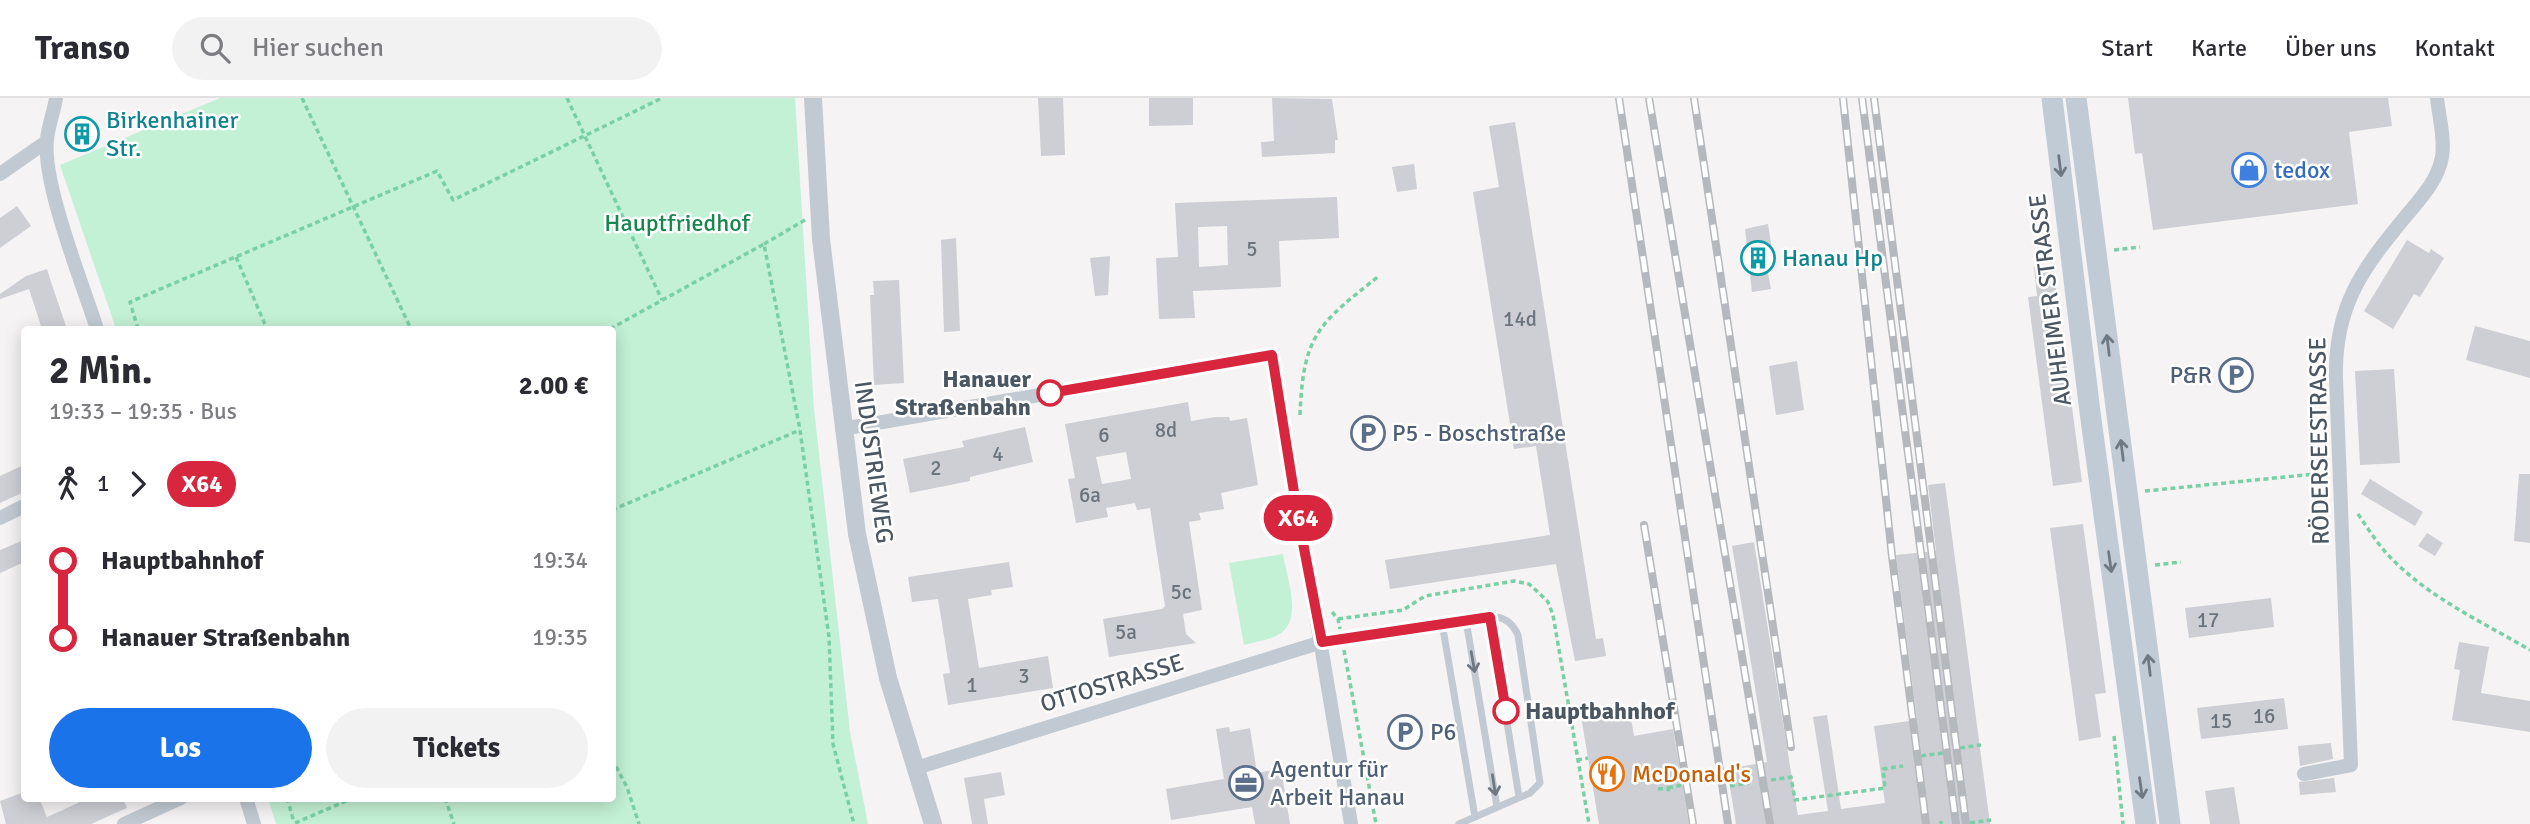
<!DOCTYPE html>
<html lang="de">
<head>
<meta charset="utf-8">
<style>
	:root { --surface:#fff; --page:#f2f2f3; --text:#2b2b33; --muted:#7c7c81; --line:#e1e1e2; --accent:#1a73e8 }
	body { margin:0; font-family:Signika,sans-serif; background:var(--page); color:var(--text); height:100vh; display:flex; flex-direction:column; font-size:26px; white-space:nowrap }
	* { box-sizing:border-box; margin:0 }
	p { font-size:23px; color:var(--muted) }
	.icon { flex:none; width:38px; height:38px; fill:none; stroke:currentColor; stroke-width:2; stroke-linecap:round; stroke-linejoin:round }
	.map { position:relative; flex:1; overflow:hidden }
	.sheet { position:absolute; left:21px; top:228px; width:595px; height:476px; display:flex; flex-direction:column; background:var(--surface); border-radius:7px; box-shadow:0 4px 18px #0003 }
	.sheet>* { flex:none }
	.badge { padding:0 14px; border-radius:23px; font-size:24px; line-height:46px }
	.map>.badge { position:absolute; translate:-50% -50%; box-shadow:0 0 0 4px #fff }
	.legs { display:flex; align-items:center; gap:10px; height:77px; padding:0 28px; font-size:23px }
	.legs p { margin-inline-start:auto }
	.headline { display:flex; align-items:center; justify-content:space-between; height:119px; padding:0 28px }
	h1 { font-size:38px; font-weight:800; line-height:52px }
	.cta { display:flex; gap:14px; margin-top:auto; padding:14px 28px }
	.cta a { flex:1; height:80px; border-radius:42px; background:var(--accent); color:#fff; font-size:28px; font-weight:800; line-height:80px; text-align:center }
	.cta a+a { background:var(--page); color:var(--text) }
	ul { padding:0 28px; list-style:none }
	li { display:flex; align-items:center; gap:24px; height:77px; font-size:26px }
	li i { display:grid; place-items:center; width:10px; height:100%; margin:0 9px; background:currentColor }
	li i::after { content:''; width:18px; height:18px; margin:-9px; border:5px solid; border-radius:50%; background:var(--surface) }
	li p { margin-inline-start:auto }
	li:first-child i { background:linear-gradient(#0000 50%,currentColor 0) }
	li:last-child i { background:linear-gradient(currentColor 50%,#0000 0) }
	header { display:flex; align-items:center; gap:42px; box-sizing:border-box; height:98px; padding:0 35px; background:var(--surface); border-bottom:2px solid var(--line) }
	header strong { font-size:33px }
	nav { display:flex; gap:38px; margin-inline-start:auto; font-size:24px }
	.search { width:490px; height:63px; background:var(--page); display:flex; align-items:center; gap:18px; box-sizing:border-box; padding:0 24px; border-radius:38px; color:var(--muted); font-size:26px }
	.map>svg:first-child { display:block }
</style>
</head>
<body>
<header>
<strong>Transo</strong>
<div class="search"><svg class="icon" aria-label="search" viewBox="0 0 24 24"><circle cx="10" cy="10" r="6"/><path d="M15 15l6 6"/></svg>Hier suchen</div>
<nav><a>Start</a><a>Karte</a><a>Über uns</a><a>Kontakt</a></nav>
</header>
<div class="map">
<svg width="2530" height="726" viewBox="0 0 2530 726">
	<rect width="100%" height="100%" fill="#f5f3f3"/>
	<!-- green -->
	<g fill="#c3f1d5">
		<path d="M 220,0 L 795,0 L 814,311 L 850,634 L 868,726 L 276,726 L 268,700 L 612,700 L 612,231 L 116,231 L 60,67 Z"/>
		<path d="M 1283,456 C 1286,477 1303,520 1281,535 C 1271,542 1255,544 1244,547 L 1229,465 Z"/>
	</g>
	<!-- building -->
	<g fill="#cdcfd5" fill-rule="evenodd">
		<path d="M 1038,0 L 1063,0 L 1065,57 L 1041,58 Z"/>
		<path d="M 1149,0 L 1193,0 L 1193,27 L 1149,28 Z"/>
		<path d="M 1272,0 L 1332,1 L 1338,42 L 1335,42 L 1335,55 L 1262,59 L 1261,44 L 1274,43 Z"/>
		<path d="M 2128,0 L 2388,0 L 2392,28 L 2349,34 L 2358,106 L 2153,132 L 2142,55 L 2135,56 Z"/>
		<path d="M 1515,24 L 1596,541 L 1603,540 L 1606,558 L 1575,563 L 1556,466 L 1390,491 L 1385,462 L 1550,437 L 1536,348 L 1514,351 L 1473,94 L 1499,89 L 1489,28 Z"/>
		<path d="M 1414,66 L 1417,91 L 1397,94 L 1392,69 Z"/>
		<path d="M 1337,99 L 1339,140 L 1279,143 L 1281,189 L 1193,193 L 1195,220 L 1159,221 L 1156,160 L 1178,159 L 1175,105 ZM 1227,128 L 1228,167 L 1199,169 L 1198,129 Z"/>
		<path d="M 17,108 L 31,128 L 0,150 L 0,120 Z"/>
		<path d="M 1768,126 L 1773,158 L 1765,159 L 1771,191 L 1752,194 L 1745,131 Z"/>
		<path d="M 956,140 L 960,233 L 944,234 L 941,142 Z"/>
		<path d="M 2407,142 L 2429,155 L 2431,151 L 2444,160 L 2420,199 L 2414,196 L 2393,231 L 2364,213 Z"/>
		<path d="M 1110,158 L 1108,197 L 1095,198 L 1090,160 Z"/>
		<path d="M 2053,167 L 2082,384 L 2053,388 L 2028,199 L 2037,198 L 2034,169 Z"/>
		<path d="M 47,171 L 51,184 L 67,231 L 42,231 L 29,191 L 0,201 L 0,196 L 26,178 Z"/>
		<path d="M 899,182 L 904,285 L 874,287 L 870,197 L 874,197 L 873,183 Z"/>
		<path d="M 2475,228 L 2530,243 L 2530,280 L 2466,262 Z"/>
		<path d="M 1797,263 L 1804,312 L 1776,317 L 1769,268 Z"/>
		<path d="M 2394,271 L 2400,365 L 2360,367 L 2355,273 Z"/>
		<path d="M 1188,304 L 1191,323 L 1215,319 L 1229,319 L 1230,323 L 1247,320 L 1258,387 L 1221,395 L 1224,411 L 1199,415 L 1201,422 L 1189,424 L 1202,512 L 1183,516 L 1186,536 L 1196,545 L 1109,559 L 1103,521 L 1162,511 L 1165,508 L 1150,410 L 1137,412 L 1135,405 L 1106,410 L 1108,419 L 1076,425 L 1068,381 L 1075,380 L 1065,326 ZM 1126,354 L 1131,381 L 1102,386 L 1096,359 Z"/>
		<path d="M 1025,329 L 1033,364 L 970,379 L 970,383 L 910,395 L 903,361 L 964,349 L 962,343 Z"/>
		<path d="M 24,367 L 24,394 L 0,405 L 0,378 Z"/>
		<path d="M 2519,376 L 2530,376 L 2530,445 L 2514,443 Z"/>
		<path d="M 2370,381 L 2423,414 L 2415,428 L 2361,396 Z"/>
		<path d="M 1945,385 L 1990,726 L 1736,726 L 1727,671 L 1767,664 L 1732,448 L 1754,444 L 1799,724 L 1798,717 L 1828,713 L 1813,619 L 1827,617 L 1841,711 L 1885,705 L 1874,628 L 1917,622 L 1896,457 L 1936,453 L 1928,387 Z"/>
		<path d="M 2083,426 L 2106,595 L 2095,596 L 2101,639 L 2079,643 L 2050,430 Z"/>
		<path d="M 2427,435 L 2443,445 L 2435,458 L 2418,448 Z"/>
		<path d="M 24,442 L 24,464 L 0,475 L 0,452 Z"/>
		<path d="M 1009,464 L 1013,489 L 991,492 L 992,497 L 968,501 L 979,570 L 1048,558 L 1053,590 L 948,607 L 943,576 L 950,575 L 938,501 L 912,504 L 908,479 Z"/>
		<path d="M 2271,500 L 2274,529 L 2189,540 L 2185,510 Z"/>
		<path d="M 2459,544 L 2489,549 L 2481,595 L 2530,603 L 2530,634 L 2452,622 L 2460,572 L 2454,571 Z"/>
		<path d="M 2284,600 L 2288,631 L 2201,641 L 2197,610 Z"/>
		<path d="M 1629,609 L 1634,638 L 1673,631 L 1689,726 L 1599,726 L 1581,618 Z"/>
		<path d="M 1229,629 L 1230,634 L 1250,630 L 1257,675 L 1281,670 L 1290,726 L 1255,726 L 1252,709 L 1171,722 L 1166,691 L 1224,681 L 1216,631 Z"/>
		<path d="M 2331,645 L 2333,661 L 2300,668 L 2298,648 Z"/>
		<path d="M 1001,674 L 1005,697 L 984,701 L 988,726 L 972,726 L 964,680 Z"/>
		<path d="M 2334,680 L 2336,694 L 2300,697 L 2299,684 Z"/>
		<path d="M 2234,689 L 2240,726 L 2210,726 L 2205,693 Z"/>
		<path d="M 24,694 L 24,700 L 39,700 L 47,719 L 89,700 L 123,700 L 127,710 L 91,726 L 6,726 L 0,703 Z"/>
	</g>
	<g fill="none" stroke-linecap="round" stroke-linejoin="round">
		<!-- path -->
		<g stroke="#7ad0a6" stroke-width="3.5" stroke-dasharray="5 3.5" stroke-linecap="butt">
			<path d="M 302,0 L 411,231"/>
			<path d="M 567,0 L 662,202"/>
			<path d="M 764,146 L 805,122"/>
			<path d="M 2114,152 L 2140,149"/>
			<path d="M 236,159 L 267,231"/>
			<path d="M 138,231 L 130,204 L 437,73 L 453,102 L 662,0"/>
			<path d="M 610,231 L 764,146 L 800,332 L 829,539 L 833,646 L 854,726"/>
			<path d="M 1300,317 C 1303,237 1318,226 1379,178"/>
			<path d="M 2145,393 L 2325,375"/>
			<path d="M 612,412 L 800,332"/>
			<path d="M 2358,416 C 2369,432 2380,450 2394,463 C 2432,501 2484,525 2530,552"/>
			<path d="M 2155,467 L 2181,464"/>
			<path d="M 1332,514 L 1338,521 L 1340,531"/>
			<path d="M 1338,521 L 1403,512 L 1425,498 L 1514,483 L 1529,486 L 1539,495 L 1548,504 L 1553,517 L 1589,726"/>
			<path d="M 1344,552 L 1376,726"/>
			<path d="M 2114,638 L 2123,726"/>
			<path d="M 1960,650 L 1981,647"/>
			<path d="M 1921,658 L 1943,655"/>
			<path d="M 612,661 L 627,689 L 639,726"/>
			<path d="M 1577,662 L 1588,660"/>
			<path d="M 1771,682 L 1791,679 L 1795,702 L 1885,690 L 1883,671 L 1903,668"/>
			<path d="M 1730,688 L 1749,685"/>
			<path d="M 1668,690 L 1682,687"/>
			<path d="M 1658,691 L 1668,690 L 1669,695"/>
			<path d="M 287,700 L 294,724"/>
			<path d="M 445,700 L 454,726"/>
			<path d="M 1941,723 L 1941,726"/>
			<path d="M 295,725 L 353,700"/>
			<path d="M 1970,725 L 1991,722"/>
		</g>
		<!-- service -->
		<g stroke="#c1cad2" stroke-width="7">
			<path d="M 1490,518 L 1519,699"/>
			<path d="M 1466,522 L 1497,709"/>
			<path d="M 1442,525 L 1475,719"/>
			<path d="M 1322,544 L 1490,518 C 1504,519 1512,524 1518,537 L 1540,685 L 1530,695 L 1459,726"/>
		</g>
		<!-- minor -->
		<g stroke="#c1cad2" stroke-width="14">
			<path d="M 56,0 C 54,14 48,28 47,42 C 42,85 83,187 97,231"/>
			<path d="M 0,76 L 46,44"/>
			<path d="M 842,331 L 1272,257 L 1351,726"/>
			<path d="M 0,420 L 24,408"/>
			<path d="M 916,670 L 1322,544"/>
			<path d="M 2304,676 L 2351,667 L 2336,281 C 2334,209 2362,171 2406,118 C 2421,100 2438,82 2442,59 C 2445,40 2439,19 2437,0"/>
			<path d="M 246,700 L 254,726"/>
			<path d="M 124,726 L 181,700"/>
		</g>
		<!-- tertiary -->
		<path stroke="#c1cad2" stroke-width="18" d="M 813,0 L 821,141 L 857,436 L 888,580 L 933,726"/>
		<!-- secondary -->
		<g stroke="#c1cbd6" stroke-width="21">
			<path d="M 2052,0 L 2090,314 L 2146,726"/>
			<path d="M 2076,0 L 2170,726"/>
		</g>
		<!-- rail casing -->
		<g stroke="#b5b8bd" stroke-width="8">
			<g id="rail">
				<path d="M 1619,0 L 1728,726"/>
				<path d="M 1649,0 L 1770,726"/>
				<path d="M 1694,0 L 1791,649"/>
				<path d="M 1843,0 L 1892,458 L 1926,726"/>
				<path d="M 1862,0 L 1956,726"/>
				<path d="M 1874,0 L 1966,726"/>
				<path d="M 1644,427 L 1693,726"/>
			</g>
		</g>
		<!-- rail -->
		<use href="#rail" stroke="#fff" stroke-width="5" stroke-dasharray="16" stroke-linecap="butt"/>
	</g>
	<!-- one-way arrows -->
	<defs><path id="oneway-shaft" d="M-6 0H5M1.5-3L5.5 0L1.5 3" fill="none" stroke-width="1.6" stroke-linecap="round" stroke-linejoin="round" transform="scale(1.75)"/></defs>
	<g stroke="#6e7984">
		<use href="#oneway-shaft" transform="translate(2060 68) rotate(83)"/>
		<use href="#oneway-shaft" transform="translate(2108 247) rotate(-97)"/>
		<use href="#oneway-shaft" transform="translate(2122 352) rotate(-97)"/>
		<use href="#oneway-shaft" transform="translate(2110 464) rotate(82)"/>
		<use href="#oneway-shaft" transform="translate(2149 567) rotate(-97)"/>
		<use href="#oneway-shaft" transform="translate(2141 690) rotate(82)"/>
	</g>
	<g stroke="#6e7983">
		<use href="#oneway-shaft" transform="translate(1473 564) rotate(80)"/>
		<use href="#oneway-shaft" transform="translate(1494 687) rotate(81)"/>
	</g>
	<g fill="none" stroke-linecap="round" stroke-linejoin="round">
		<!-- line-1 casing -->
		<g stroke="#fff" stroke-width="16">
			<path id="line-1" d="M 1050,295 L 1272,257 L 1298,419 L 1322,544 L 1490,519 L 1506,613"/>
		</g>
		<!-- line-1 -->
		<use href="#line-1" stroke="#d7263d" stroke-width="10"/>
	</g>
	<!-- icons -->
	<defs>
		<g id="building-ring" transform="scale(1.75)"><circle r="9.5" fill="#fff" stroke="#0f9aa8" stroke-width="1.5"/><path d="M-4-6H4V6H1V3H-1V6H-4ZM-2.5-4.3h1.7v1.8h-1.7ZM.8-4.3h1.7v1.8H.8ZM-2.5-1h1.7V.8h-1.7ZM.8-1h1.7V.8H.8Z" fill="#0f9aa8"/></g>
		<g id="shop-ring" transform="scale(1.75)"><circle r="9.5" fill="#fff" stroke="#3f7fe0" stroke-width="1.5"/><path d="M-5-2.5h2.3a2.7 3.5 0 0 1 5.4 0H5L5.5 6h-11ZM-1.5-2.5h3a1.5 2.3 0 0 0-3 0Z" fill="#3f7fe0"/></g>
		<g id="parking-ring" transform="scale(1.75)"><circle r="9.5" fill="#fff" stroke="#5c6f8a" stroke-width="1.5"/><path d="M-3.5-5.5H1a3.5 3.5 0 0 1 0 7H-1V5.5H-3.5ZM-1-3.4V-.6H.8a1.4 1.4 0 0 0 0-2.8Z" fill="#5c6f8a"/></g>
		<g id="restaurant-ring" transform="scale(1.75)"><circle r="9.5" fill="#fff" stroke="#e8710a" stroke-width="1.5"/><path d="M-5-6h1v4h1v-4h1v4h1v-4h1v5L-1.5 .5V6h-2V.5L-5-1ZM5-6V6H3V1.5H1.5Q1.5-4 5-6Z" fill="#e8710a"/></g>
		<g id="office-ring" transform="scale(1.75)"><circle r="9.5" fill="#fff" stroke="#5c6f8a" stroke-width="1.5"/><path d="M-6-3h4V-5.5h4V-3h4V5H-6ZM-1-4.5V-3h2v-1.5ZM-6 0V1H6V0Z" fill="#5c6f8a"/></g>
	</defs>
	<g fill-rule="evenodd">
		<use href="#building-ring" x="82" y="36"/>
		<use href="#shop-ring" x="2249" y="72"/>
		<use href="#building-ring" x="1758" y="160"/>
		<use href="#parking-ring" x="2236" y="277"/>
		<use href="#parking-ring" x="1368" y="335"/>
		<use href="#parking-ring" x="1405" y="634"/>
		<use href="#restaurant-ring" x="1607" y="676"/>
		<use href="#office-ring" x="1246" y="685"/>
	</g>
	<!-- markers -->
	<g fill="#fff" stroke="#d7263d" stroke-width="3.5">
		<circle cx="1050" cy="295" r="12"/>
		<circle cx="1506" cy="613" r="12"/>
	</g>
	<g text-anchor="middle" stroke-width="5" stroke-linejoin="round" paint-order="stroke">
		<!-- number labels -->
		<g font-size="21" fill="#6b747e">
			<text x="1252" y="158">5</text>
			<text x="1520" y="228">14d</text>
			<text x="1166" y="339">8d</text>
			<text x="1104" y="344">6</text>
			<text x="998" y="363">4</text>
			<text x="936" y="377">2</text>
			<text x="1090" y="404">6a</text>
			<text x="1181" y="501">5c</text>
			<text x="2208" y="529">17</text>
			<text x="1126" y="541">5a</text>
			<text x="1024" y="585">3</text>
			<text x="972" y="594">1</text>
			<text x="2264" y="625">16</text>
			<text x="2221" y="630">15</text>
		</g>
		<!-- culture labels -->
		<g font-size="24" fill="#0d838f" stroke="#fff" text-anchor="start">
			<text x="106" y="30">Birkenhainer<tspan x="106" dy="28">Str.</tspan></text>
			<text x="1782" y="168">Hanau Hp</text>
		</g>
		<!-- shop labels -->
		<g font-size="24" fill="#366cbe" stroke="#fff" text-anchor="start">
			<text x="2274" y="80">tedox</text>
		</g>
		<!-- park labels -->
		<g font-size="24" fill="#17864f" stroke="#fff">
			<text x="677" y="133">Hauptfriedhof</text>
		</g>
		<!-- street labels -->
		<g font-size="24" fill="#4a5661" stroke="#fff">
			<text transform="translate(2050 202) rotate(-97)" y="8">AUHEIMER STRASSE</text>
			<text transform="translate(2319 343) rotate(-91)" y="8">RÖDERSEESTRASSE</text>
			<text transform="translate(874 364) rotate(82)" y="8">INDUSTRIEWEG</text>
			<text transform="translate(1112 585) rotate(-17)" y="8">OTTOSTRASSE</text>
		</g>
		<!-- service labels -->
		<g font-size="24" fill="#4e5e75" stroke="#fff" text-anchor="start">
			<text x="2212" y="285" text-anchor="end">P&amp;R</text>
			<text x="1392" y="343">P5 - Boschstraße</text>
			<text x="1430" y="642">P6</text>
			<text x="1270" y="679">Agentur für<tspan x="1270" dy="28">Arbeit Hanau</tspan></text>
		</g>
		<!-- stop labels -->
		<g font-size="24" font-weight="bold" fill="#4a5661" stroke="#fff" text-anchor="end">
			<text x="1031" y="289">Hanauer<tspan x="1031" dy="28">Straßenbahn</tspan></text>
			<text x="1525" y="621" text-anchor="start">Hauptbahnhof</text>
		</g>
		<!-- food labels -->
		<g font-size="24" fill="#c56008" stroke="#fff" text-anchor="start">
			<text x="1632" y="684">McDonald's</text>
		</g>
	</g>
</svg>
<b class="badge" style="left:1298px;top:420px;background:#d7263d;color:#fff">X64</b>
<section class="sheet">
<div class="headline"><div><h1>2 Min.</h1><p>19:33 – 19:35 · Bus</p></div><b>2.00 €</b></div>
<div class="legs"><svg class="icon" aria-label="walk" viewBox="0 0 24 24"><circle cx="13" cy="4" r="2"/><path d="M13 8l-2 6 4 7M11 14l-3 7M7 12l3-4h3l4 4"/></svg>1<svg class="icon" aria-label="forward" viewBox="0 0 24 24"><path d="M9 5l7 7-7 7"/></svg><b class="badge" style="background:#d7263d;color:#fff">X64</b></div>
<ul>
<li><i style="color:#d7263d"></i><b>Hauptbahnhof</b><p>19:34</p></li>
<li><i style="color:#d7263d"></i><b>Hanauer Straßenbahn</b><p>19:35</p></li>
</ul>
<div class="cta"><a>Los</a><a>Tickets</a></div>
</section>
</div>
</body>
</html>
